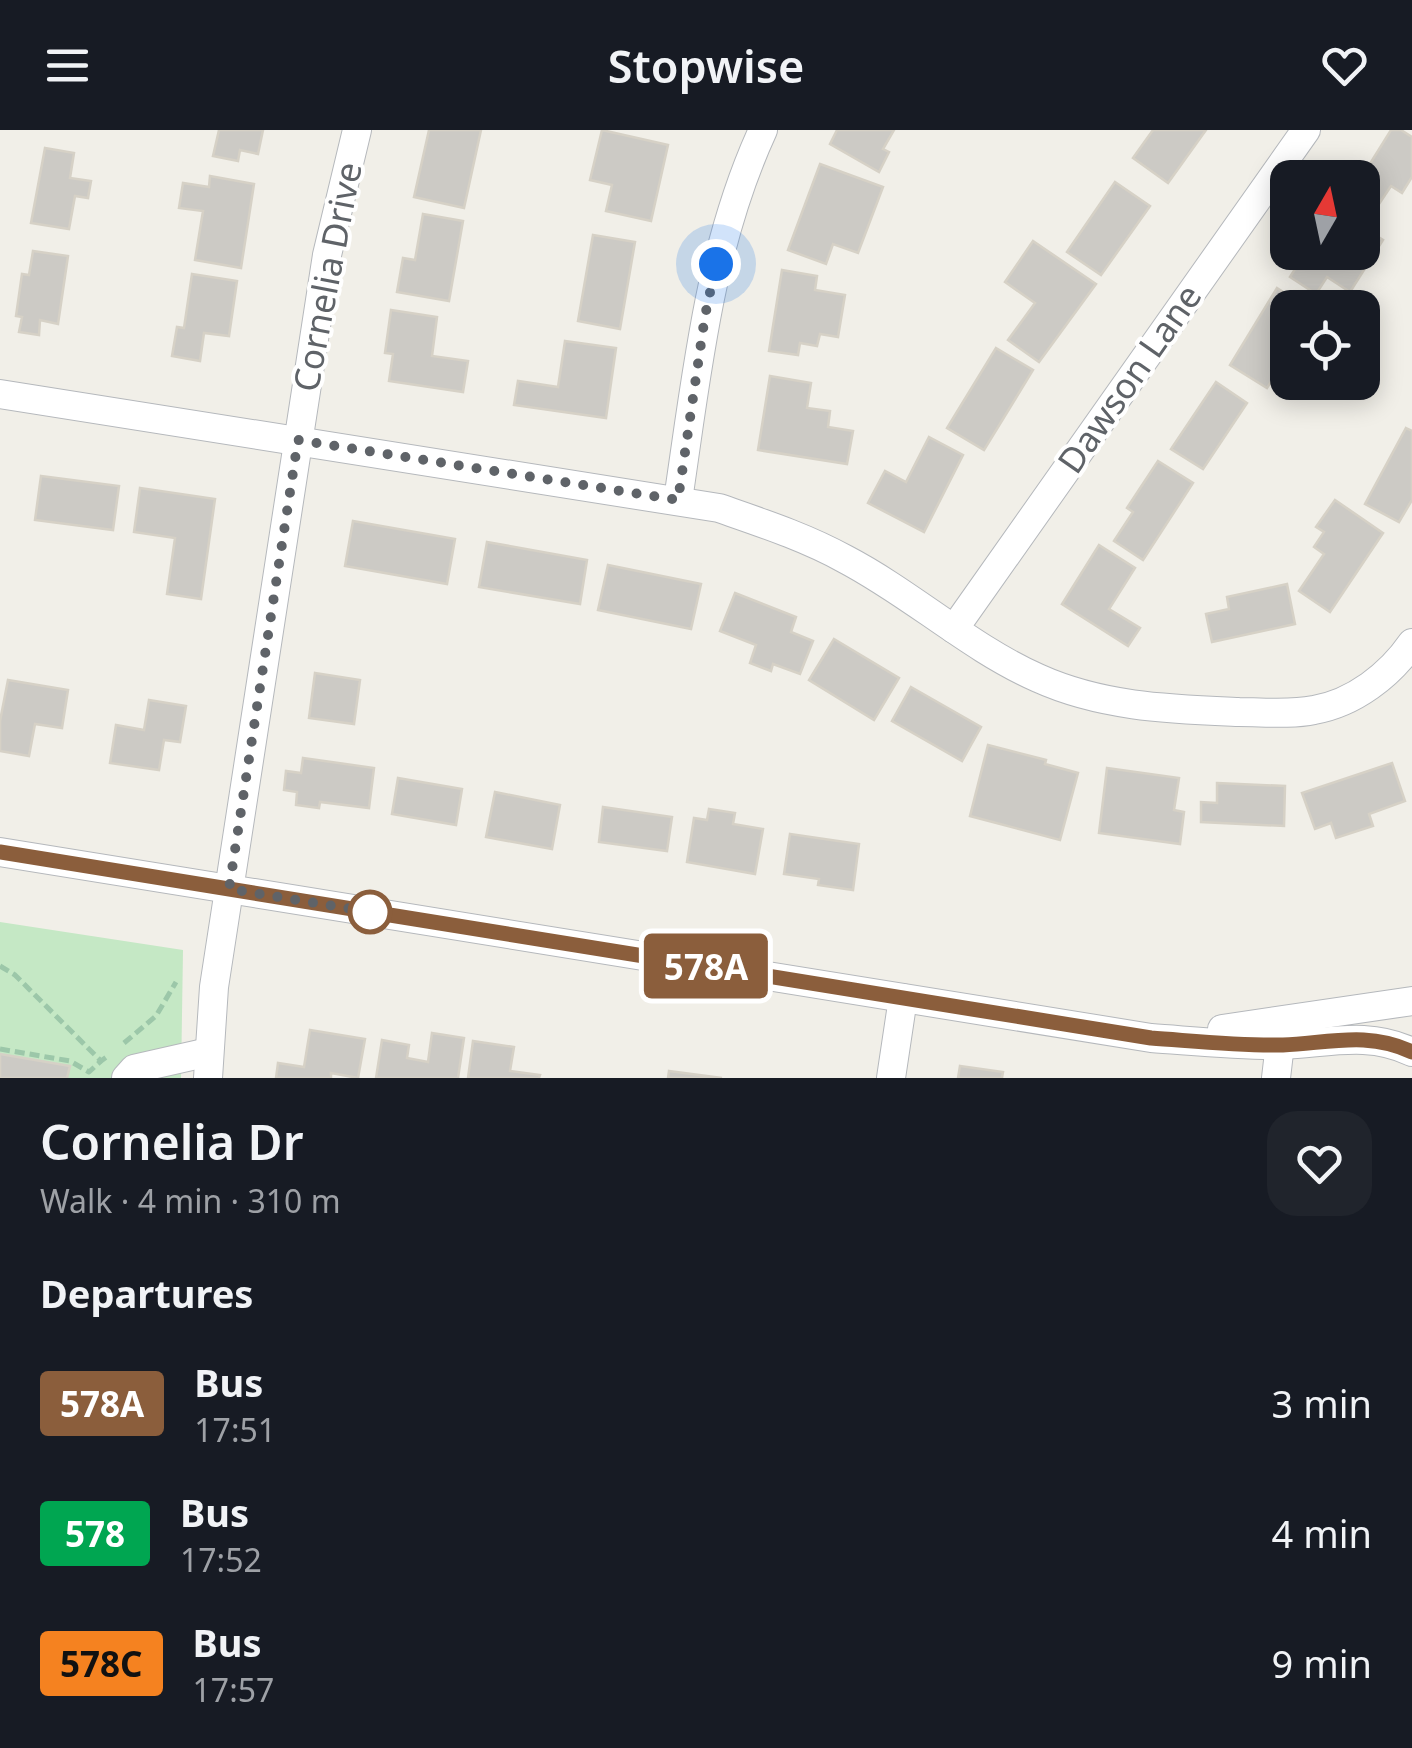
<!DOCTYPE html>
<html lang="en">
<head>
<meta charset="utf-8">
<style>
	:root { --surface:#171b24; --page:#20242c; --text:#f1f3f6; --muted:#9ea1a6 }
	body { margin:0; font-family:"Noto Sans",sans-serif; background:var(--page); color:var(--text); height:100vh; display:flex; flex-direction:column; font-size:38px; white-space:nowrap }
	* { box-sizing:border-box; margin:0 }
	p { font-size:32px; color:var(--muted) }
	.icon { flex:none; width:55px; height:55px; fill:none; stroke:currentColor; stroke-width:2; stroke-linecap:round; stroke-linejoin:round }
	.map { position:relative; height:948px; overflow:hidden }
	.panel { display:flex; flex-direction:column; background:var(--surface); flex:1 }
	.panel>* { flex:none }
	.badge { padding:0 20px; border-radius:8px; font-size:35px; line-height:65px }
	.needle { width:65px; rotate:9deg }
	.tools { position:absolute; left:1270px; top:30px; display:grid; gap:20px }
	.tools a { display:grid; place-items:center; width:110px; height:110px; border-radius:20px; background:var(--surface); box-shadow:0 5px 25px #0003; font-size:50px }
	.you { position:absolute; width:50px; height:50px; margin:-25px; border:8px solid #fff; border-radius:50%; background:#1a73e8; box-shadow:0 0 0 15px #1a73e833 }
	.map>.badge { position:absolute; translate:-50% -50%; box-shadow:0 0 0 5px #fff }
	h2 { padding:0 40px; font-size:38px; line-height:90px }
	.round { display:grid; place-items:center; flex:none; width:105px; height:105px; border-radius:30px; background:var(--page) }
	.headline { display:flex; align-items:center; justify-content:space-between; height:170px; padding:0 40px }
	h1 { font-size:48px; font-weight:600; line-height:75px }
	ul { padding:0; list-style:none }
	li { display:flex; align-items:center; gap:30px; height:130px; padding:0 40px }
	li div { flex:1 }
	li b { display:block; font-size:38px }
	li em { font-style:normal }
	li .badge { min-width:110px; font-weight:700; text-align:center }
	header { display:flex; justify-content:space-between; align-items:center; height:130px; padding:0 40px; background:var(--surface); font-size:45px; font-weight:600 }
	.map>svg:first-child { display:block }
</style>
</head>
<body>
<header><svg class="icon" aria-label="menu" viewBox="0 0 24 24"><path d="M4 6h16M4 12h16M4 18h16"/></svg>Stopwise<svg class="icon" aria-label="heart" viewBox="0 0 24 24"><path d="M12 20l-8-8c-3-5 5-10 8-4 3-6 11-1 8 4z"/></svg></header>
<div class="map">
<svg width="1412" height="948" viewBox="0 0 1412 948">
	<rect width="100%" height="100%" fill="#f1efe8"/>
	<!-- green -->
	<path fill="#c5e8c5" d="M 0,792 L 183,820 L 181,948 L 0,948 Z"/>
	<!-- building -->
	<g fill="#cccac5" stroke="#d6d1c6" stroke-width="2.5">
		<path d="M 219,0 L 263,0 L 258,24 L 240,20 L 238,31 L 213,26 Z"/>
		<path d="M 429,0 L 481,0 L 464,78 L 414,67 Z"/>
		<path d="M 602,0 L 668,15 L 651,91 L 606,81 L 612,55 L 590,50 Z"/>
		<path d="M 837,0 L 894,0 L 883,19 L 889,22 L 879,42 L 830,14 Z"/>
		<path d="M 1153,0 L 1206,0 L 1168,53 L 1133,28 Z"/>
		<path d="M 1391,0 L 1401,0 L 1412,7 L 1412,47 L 1402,63 L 1391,56 L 1375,80 L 1362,71 L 1361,48 Z"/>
		<path d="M 45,18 L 74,23 L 70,48 L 91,51 L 88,68 L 75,66 L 69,99 L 31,93 Z"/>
		<path d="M 820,34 L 883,57 L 858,123 L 833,114 L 826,134 L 788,120 Z"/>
		<path d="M 210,46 L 254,54 L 241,138 L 195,130 L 203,81 L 179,78 L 183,53 L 209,57 Z"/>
		<path d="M 1115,52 L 1150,76 L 1101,145 L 1067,122 Z"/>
		<path d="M 423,84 L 463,91 L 449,171 L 397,162 L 403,128 L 415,130 Z"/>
		<path d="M 1362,97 L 1383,110 L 1350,162 L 1327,147 L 1316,164 L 1290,147 L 1306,122 L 1362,122 Z"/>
		<path d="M 593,105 L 635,112 L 620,199 L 578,191 Z"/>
		<path d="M 1033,111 L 1096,154 L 1039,232 L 1008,210 L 1035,173 L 1005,152 Z"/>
		<path d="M 33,121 L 68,126 L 58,194 L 40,190 L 39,205 L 19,202 L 22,187 L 16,186 L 22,144 L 29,145 Z"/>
		<path d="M 782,140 L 817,146 L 815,160 L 845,165 L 838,207 L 820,204 L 817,216 L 800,213 L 798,225 L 769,221 Z"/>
		<path d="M 192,144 L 237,151 L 229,206 L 204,203 L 200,231 L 172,226 L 177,197 L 184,198 Z"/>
		<path d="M 1277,158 L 1308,178 L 1288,178 L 1288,231 L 1285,230 L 1267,258 L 1230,235 Z"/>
		<path d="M 391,180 L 437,187 L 432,226 L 468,231 L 463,262 L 389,251 L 393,224 L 385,223 Z"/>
		<path d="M 565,211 L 616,218 L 606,288 L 514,275 L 518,251 L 558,257 Z"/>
		<path d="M 996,218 L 1033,240 L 984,320 L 947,298 Z"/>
		<path d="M 770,246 L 811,253 L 807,278 L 830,281 L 828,297 L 853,301 L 847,334 L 758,320 Z"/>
		<path d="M 1216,252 L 1247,273 L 1203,339 L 1171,319 Z"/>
		<path d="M 1406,298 L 1412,301 L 1412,370 L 1399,392 L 1365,374 Z"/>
		<path d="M 929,307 L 963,325 L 924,402 L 868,373 L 885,341 L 906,352 Z"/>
		<path d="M 1158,331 L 1193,353 L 1143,430 L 1114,411 L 1133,382 L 1127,378 Z"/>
		<path d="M 41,346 L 119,356 L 113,400 L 35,390 Z"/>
		<path d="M 140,358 L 215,369 L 201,469 L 167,464 L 175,408 L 134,402 Z"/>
		<path d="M 1335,370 L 1383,403 L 1330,482 L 1299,461 L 1324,424 L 1314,417 L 1324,402 L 1316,397 Z"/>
		<path d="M 353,391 L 455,409 L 447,454 L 345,436 Z"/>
		<path d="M 487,412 L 587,430 L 580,474 L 479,457 Z"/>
		<path d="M 1099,415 L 1135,438 L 1109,479 L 1140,498 L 1128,516 L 1062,474 Z"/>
		<path d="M 608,435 L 701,454 L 691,499 L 598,480 Z"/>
		<path d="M 1287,454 L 1295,494 L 1212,512 L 1206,484 L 1229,479 L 1227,467 Z"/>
		<path d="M 735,463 L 796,487 L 791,502 L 813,511 L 800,544 L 773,534 L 771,541 L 750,533 L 756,515 L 720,501 Z"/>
		<path d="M 834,509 L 899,548 L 874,590 L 809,550 Z"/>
		<path d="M 315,543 L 360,550 L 354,594 L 309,588 Z"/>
		<path d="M 8,550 L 68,560 L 62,598 L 35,594 L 29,626 L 0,621 L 0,591 Z"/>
		<path d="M 911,557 L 981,597 L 962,631 L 892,591 Z"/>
		<path d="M 149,570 L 186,576 L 180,612 L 164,610 L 159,640 L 110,633 L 116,595 L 144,600 Z"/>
		<path d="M 988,615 L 1046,630 L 1045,634 L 1078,643 L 1060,710 L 970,686 Z"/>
		<path d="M 303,628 L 374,638 L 369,678 L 320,672 L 319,678 L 296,675 L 297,662 L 284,660 L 286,641 L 301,643 Z"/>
		<path d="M 1392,633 L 1405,671 L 1369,684 L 1373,696 L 1336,708 L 1331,693 L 1315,699 L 1302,663 Z"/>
		<path d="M 1107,638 L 1179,648 L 1174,680 L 1184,682 L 1180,714 L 1099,703 Z"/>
		<path d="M 398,648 L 462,659 L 456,695 L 392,684 Z"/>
		<path d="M 1217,653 L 1285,656 L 1284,696 L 1201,692 L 1201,672 L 1217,673 Z"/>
		<path d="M 495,662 L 560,675 L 552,719 L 486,707 Z"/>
		<path d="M 603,677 L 672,687 L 667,721 L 599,712 Z"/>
		<path d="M 709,679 L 735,683 L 733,694 L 763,699 L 755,744 L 687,732 L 694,688 L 707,690 Z"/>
		<path d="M 790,704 L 859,714 L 853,760 L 818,755 L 819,749 L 784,744 Z"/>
		<path d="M 310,900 L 365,909 L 358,948 L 331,943 L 331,948 L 276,948 L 278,933 L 304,937 Z"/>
		<path d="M 432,903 L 464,908 L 458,948 L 376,948 L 382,910 L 409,915 L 407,928 L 428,932 Z"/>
		<path d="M 473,911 L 514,917 L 510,941 L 540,945 L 539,948 L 468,948 Z"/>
		<path d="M 0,924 L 70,936 L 67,948 L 0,948 Z"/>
		<path d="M 960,936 L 1003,942 L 1002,948 L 958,948 Z"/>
		<path d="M 669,941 L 722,948 L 668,948 Z"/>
	</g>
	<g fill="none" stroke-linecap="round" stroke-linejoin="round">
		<!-- minor casing -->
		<g stroke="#b5b8bc" stroke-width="30">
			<g id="minor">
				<path d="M 0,264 L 719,378 C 762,393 805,407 845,429 C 912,464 970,518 1038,548 C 1102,577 1170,579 1239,582 C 1264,582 1290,585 1314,580 C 1354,573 1390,545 1412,513"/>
				<path d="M 678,370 C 697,243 709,117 763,0"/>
				<path d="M 954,499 L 1306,0"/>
				<path d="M 0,722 L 1151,908 C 1194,911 1240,916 1283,915 C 1329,913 1368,901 1412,922"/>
				<path d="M 1222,899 L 1412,871"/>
				<path d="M 126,948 L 134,939 L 209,922"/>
				<path d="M 208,948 L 214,857 L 327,125 L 357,0"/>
				<path d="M 891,948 L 903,868"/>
				<path d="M 1276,948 L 1282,897"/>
			</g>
		</g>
		<!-- path -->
		<g stroke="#9cc7a9" stroke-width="5" stroke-dasharray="10 5" stroke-linecap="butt">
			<path d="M 0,836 L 15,845 L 101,931 L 108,926"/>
			<path d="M 124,913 L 156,886 L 176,852"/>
			<path d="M 0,919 L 70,931 L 89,942 L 101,931"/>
		</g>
		<!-- minor -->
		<use href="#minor" stroke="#fff" stroke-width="28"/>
	</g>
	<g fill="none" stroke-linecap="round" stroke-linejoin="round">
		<!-- line casing -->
		<g stroke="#fff" stroke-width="22">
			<path id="line" d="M 0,722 L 1151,908 C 1194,911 1239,916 1283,915 C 1329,913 1368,901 1412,922"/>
		</g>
		<!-- line -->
		<use href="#line" stroke="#8b5e3c" stroke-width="15"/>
		<!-- walk -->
		<path stroke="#5f6368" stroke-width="10" stroke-dasharray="0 18" d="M 370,782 L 377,783 L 229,759 L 298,310 L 678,370 L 705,186 L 716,134"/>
	</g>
	<!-- markers -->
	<circle fill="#fff" stroke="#8b5e3c" stroke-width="5" cx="370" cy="782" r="20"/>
	<g text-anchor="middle" stroke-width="8" stroke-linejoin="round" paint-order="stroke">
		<!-- street labels -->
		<g font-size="35" fill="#5f6368" stroke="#fff">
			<text transform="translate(328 147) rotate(-79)" y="12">Cornelia Drive</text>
			<text transform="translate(1130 249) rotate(-55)" y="12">Dawson Lane</text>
		</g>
	</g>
</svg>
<div class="tools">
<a><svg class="needle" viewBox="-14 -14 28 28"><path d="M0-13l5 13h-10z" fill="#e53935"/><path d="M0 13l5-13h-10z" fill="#9ea1a6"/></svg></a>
<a><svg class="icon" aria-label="locate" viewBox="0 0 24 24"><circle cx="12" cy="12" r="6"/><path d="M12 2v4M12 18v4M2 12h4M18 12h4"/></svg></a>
</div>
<div class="you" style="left:716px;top:134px"></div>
<b class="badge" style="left:706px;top:836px;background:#8b5e3c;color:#fff">578A</b>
</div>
<section class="panel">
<div class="headline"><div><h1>Cornelia Dr</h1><p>Walk · 4 min · 310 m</p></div><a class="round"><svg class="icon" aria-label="heart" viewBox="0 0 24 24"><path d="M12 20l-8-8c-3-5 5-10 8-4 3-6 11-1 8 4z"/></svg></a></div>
<h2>Departures</h2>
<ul>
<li><span class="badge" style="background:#8b5e3c;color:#fff">578A</span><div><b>Bus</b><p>17:51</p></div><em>3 min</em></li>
<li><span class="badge" style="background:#00a651;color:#fff">578</span><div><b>Bus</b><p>17:52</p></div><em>4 min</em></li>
<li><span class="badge" style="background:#f58220;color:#111">578C</span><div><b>Bus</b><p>17:57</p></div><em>9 min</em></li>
</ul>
</section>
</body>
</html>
